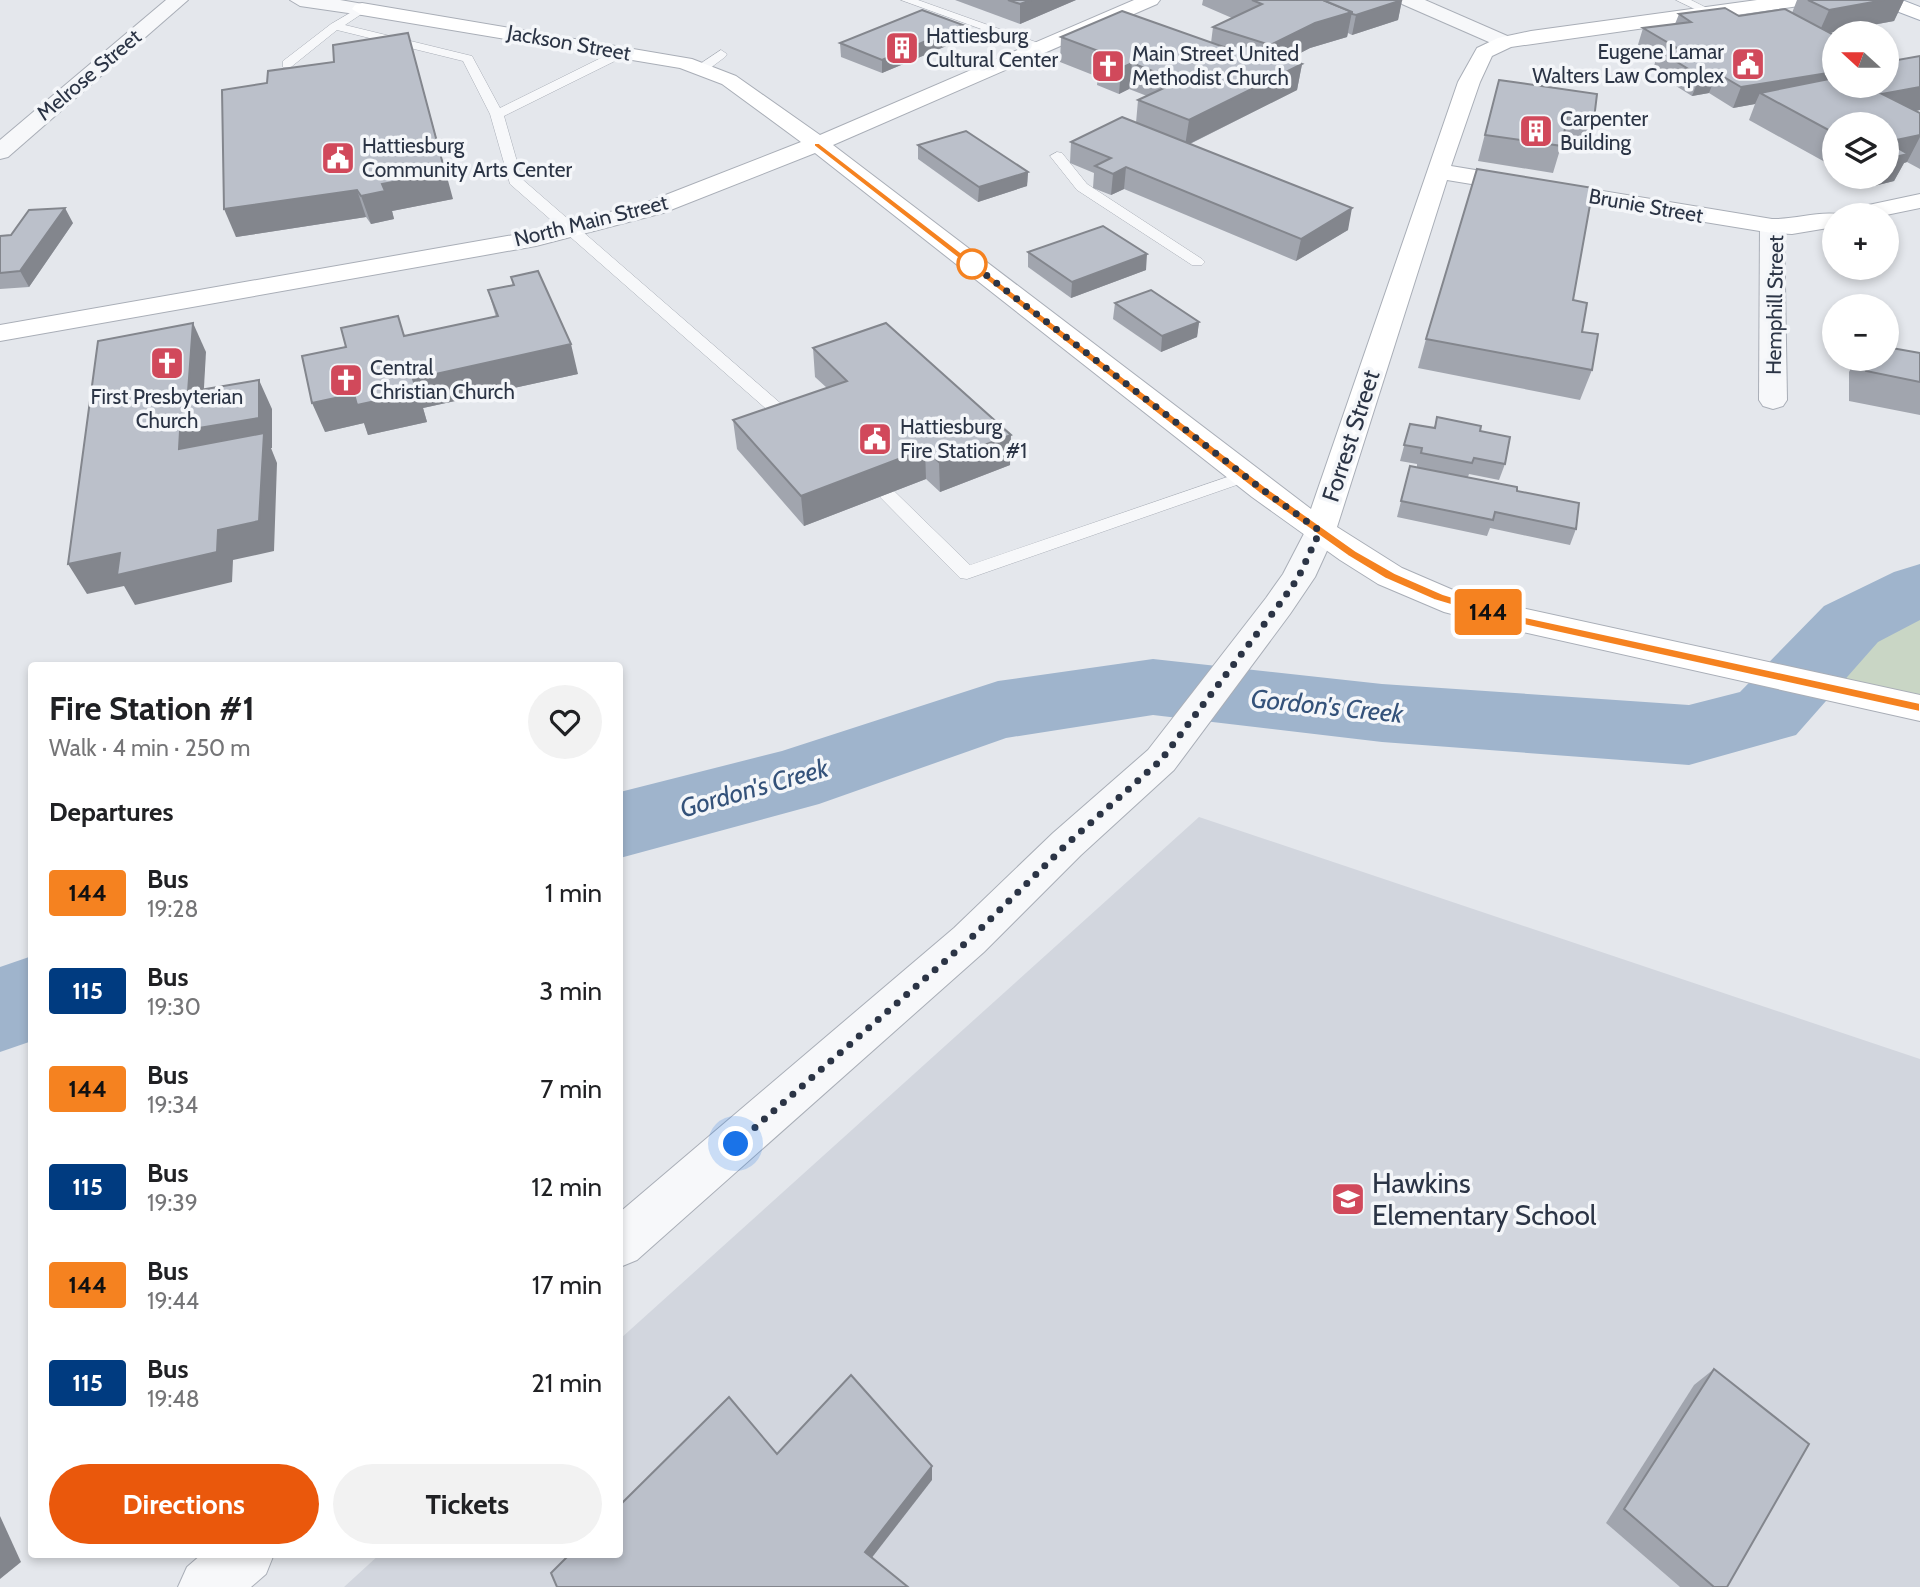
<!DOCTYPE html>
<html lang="en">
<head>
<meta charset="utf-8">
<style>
	:root { --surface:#fff; --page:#f2f2f2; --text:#202124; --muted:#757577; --accent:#ea580c }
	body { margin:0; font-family:Cabin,sans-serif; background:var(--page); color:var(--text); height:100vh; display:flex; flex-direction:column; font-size:26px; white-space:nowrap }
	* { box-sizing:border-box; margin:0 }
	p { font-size:23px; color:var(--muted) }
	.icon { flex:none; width:38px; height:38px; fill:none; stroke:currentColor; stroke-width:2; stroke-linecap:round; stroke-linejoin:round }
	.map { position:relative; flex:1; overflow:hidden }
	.drawer { position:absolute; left:28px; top:662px; width:595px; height:896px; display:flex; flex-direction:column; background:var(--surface); border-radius:7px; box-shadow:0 4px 10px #0003 }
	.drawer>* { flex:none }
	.badge { padding:0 14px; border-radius:5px; font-size:24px; line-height:46px }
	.needle { width:46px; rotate:291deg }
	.tools { position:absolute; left:1822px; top:21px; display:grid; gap:14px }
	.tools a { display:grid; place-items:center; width:77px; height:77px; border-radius:50%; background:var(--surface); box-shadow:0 4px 10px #0003; font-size:35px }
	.you { position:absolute; width:35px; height:35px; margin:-18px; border:5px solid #fff; border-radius:50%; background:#1a73e8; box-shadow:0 0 0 10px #1a73e833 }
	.map>.badge { position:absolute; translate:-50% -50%; box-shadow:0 0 0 4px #fff }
	h2 { padding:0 21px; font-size:26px; line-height:63px }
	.round { display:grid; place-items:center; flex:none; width:74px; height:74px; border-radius:37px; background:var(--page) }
	.summary { display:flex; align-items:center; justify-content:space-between; height:119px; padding:0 21px }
	h1 { font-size:33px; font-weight:700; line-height:52px }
	.primary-button { display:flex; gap:14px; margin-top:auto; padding:14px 21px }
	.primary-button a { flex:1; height:80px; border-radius:42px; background:var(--accent); color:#fff; font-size:28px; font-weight:700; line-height:80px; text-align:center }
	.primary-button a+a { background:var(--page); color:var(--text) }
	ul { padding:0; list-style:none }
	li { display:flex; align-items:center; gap:21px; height:98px; padding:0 21px }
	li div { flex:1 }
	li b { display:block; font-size:26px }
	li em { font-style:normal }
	li .badge { min-width:77px; font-weight:700; text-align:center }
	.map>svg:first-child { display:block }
</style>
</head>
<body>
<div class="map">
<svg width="1920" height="1587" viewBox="0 0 1920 1587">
	<rect width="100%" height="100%" fill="#e4e7ec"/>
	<!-- built -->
	<path fill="#d2d6de" d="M 1199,817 L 1920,1059 L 1920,1587 L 344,1587 L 380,1554 L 620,1554 L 620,1339 Z"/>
	<!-- green -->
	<path fill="#c9d6c5" d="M 1920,589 L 1920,708 L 1862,694 L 1794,684 L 1851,624 Z"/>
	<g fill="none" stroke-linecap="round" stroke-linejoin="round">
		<!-- river -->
		<g fill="#9fb4cc" fill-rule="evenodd">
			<path d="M 1920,564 L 1920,620 L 1878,642 L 1796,735 L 1689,765 L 1382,742 L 1153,715 L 1006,738 L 819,804 L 620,858 L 620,792 L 782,751 L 998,681 L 1153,659 L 1382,684 L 1689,705 L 1740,692 L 1824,606 L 1894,572 Z"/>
			<path d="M 32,956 L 32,1041 L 0,1052 L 0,967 Z"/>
		</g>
		<!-- lane casing -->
		<g stroke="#a9aeb7" stroke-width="1">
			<g id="lane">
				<path d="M 901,0 L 918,0 L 1047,46 L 1037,49 Z"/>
				<path d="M 1676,0 L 1691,0 L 1715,12 L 1705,14 Z"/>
				<path d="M 362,6 L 366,7 L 366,11 L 345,25 L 472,56 L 500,108 L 619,49 L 627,49 L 627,55 L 504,116 L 522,179 L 801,421 L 804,425 L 801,429 L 789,429 L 510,184 L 490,114 L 463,61 L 337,30 L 291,67 L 283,67 L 283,61 L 331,24 Z"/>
				<path d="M 721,50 L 727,54 L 725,57 L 705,72 L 697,72 L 697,66 Z"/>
				<path d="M 1057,152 L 1062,153 L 1087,184 L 1202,259 L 1205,262 L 1202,265 L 1192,265 L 1077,190 L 1050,156 Z"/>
				<path d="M 1245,471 L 1254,476 L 1251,480 L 967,579 L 960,578 L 876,493 L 878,489 L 892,489 L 970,565 Z"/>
			</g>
		</g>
		<!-- street casing -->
		<g stroke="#a9aeb7" stroke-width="2">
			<g id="street">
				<path d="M 166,0 L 188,0 L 8,157 L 0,159 L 0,140 Z"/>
				<path d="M 290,0 L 340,0 L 369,5 L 372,9 L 362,15 L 300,6 Z"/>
				<path d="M 1399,0 L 1425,0 L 1512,38 L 1515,42 L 1512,46 L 1498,46 L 1402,4 Z"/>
				<path d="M 1772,219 L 1781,221 L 1784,226 L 1787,400 L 1783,406 L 1773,409 L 1763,406 L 1759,400 L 1760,226 L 1763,221 Z"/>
				<path d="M 1320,521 L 1331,524 L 1336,531 L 1315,577 L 1290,614 L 1174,770 L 1081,855 L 984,952 L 637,1260 L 620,1267 L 620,1212 L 954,928 L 1053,833 L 1148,750 L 1266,598 L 1283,574 L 1309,524 Z"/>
				<path d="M 202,1554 L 274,1554 L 266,1574 L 251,1587 L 178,1587 L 187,1567 Z"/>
			</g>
		</g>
		<!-- secondary casing -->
		<g stroke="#a9aeb7" stroke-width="2">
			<path id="secondary" d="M 1134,0 L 1160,0 L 1157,4 L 833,145 L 1311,509 L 1458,82 L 1477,48 L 1498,38 L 1531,31 L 1757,0 L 1809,0 L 1799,6 L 1511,47 L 1492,56 L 1480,82 L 1451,166 L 1772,219 C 1794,220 1822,210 1842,215 L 1845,210 L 1920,194 L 1920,208 L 1886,215 L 1834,215 L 1834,227 L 1792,234 L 1772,233 L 1447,180 L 1337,527 L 1402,568 L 1467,596 L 1920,695 L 1920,721 L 1501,627 L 1444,612 L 1378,584 L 1340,560 L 1252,497 L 815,153 L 663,213 L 536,246 L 0,341 L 0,325 L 536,231 L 645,203 L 801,142 L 722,84 L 680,68 L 362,15 L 352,9 L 355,5 L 362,3 L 692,59 L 736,76 L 820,135 Z"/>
		</g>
		<!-- primary casing -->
		<g stroke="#a3abb8" stroke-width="2">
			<path id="primary" d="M 1875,0 L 1902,0 L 1920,7 L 1920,20 L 1878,4 Z"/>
		</g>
		<!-- lane -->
		<use href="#lane" fill="#f7f8fa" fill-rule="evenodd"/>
		<!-- street -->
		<use href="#street" fill="#f7f8fa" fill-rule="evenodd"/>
		<!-- secondary -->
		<use href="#secondary" fill="#fff" fill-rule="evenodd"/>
		<!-- primary -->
		<use href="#primary" fill="#fff" fill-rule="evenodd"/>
	</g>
	<!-- wall -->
	<g fill="#a1a5ae">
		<path d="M 955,0 L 1076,0 L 1020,24 Z"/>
		<path d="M 1203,0 L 1402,0 L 1398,20 L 1352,35 L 1348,33 L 1347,37 L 1310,48 L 1288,59 L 1302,64 L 1297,90 L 1190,144 L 1348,230 L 1296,261 L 1124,189 L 1111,195 L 1093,188 L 1094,173 L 1070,163 L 1071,142 L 1136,123 L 1138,100 L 1147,96 L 1129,89 L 1119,94 L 1097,85 L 1098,77 L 1060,62 L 1061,37 L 1211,43 L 1213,27 L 1232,18 L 1202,5 Z"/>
		<path d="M 1797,0 L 1904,0 L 1894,21 L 1829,33 L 1834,86 L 1920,110 L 1916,111 L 1920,113 L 1920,169 L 1907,162 L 1904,163 L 1894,181 L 1870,187 L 1852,177 L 1886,177 L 1886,124 L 1834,124 L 1834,167 L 1749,120 L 1755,104 L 1733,108 L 1709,93 L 1692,96 L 1652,71 L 1656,60 L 1637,48 L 1643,28 L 1675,24 L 1679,14 L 1739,16 L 1792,13 Z"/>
		<path d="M 963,25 L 963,39 L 882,73 L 841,57 L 840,43 Z"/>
		<path d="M 1499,80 L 1594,119 L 1585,146 L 1562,143 L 1553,173 L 1478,161 Z"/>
		<path d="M 222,90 L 453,199 L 392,211 L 394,219 L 371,224 L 366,217 L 236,237 Z"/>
		<path d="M 918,145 L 1028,172 L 1027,186 L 978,202 L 918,159 Z"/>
		<path d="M 73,223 L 29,287 L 0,289 L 0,236 L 11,235 Z"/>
		<path d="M 1028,252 L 1146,270 L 1071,298 L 1028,267 Z"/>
		<path d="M 511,277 L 578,374 L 423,408 L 427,422 L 368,435 L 364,423 L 325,432 L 404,336 L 496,317 L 488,290 L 513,285 Z"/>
		<path d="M 1573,300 L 1582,332 L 1592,370 L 1580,400 L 1418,368 L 1426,339 Z"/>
		<path d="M 1115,303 L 1199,322 L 1197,337 L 1161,352 L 1113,319 Z"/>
		<path d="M 813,348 L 1010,465 L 940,492 L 926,479 L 804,526 L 737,449 L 733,420 L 827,388 L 815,377 Z"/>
		<path d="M 1920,353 L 1920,415 L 1849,401 L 1849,372 L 1856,359 L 1886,359 Z"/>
		<path d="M 1437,417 L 1480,431 L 1505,464 L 1499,480 L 1469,474 L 1468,477 L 1517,491 L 1576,529 L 1570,545 L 1490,528 L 1487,536 L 1397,517 L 1410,466 L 1417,467 L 1417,464 L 1400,461 L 1410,424 L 1434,428 Z"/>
		<path d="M 1714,1369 L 1727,1587 L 1680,1587 L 1606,1523 L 1694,1385 Z"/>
	</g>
	<!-- shaded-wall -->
	<g fill="#83868d">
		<path d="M 1031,0 L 1076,0 L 1020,24 L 1020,4 Z"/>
		<path d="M 1402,0 L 1398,20 L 1352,35 L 1356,15 Z"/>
		<path d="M 1884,0 L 1904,0 L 1894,21 L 1818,35 L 1829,10 Z"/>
		<path d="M 1352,12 L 1347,37 L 1310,48 L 1266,71 L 1270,45 L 1315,23 Z"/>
		<path d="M 963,25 L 963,39 L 882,73 L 882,60 Z"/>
		<path d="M 415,59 L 453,199 L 392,211 L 394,219 L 371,224 L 361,196 L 382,184 Z"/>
		<path d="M 1132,63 L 1129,89 L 1119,94 L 1121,68 Z"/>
		<path d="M 1302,64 L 1297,90 L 1185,146 L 1189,120 Z"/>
		<path d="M 1834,72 L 1834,85 L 1760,93 L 1755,104 L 1733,108 L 1741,87 Z"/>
		<path d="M 1717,73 L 1709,93 L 1692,96 L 1700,76 Z"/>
		<path d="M 1920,87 L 1920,110 L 1870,120 L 1882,94 Z"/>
		<path d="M 1920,135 L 1920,137 L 1907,162 L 1904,163 L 1894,181 L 1870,187 L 1875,177 L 1886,177 L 1887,142 Z"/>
		<path d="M 1126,167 L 1124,189 L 1111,195 L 1113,174 Z"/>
		<path d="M 1028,172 L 1027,186 L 978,202 L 979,187 Z"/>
		<path d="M 357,190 L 366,217 L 236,237 L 224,209 Z"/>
		<path d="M 65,208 L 73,223 L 29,287 L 20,271 Z"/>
		<path d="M 1352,208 L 1348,230 L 1296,261 L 1301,239 Z"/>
		<path d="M 1147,254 L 1146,270 L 1071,298 L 1072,282 Z"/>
		<path d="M 1199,322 L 1197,337 L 1161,352 L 1162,336 Z"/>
		<path d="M 193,323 L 206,352 L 202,422 L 188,392 Z"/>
		<path d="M 571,344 L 578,374 L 423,408 L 427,422 L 368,435 L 364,423 L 325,432 L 312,403 L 413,379 Z"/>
		<path d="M 259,380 L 272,409 L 272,448 L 271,448 L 277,463 L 274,551 L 233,560 L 232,582 L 135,605 L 124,586 L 87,594 L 68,564 L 180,431 Z"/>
		<path d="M 1011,435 L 1010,465 L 940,492 L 939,462 Z"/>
		<path d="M 925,449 L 926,479 L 804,526 L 801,496 Z"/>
		<path d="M 932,1466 L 932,1480 L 867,1564 L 865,1552 Z"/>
		<path d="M 0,1516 L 21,1562 L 0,1579 Z"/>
	</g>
	<!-- building -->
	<g fill="#bbc0ca" stroke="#83868d" stroke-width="2">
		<path d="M 1008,0 L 1031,0 L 1020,4 Z"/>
		<path d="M 1252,0 L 1323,0 L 1352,12 L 1315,23 L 1270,45 L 1213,27 L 1262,4 Z"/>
		<path d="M 1323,0 L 1402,0 L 1356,15 L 1352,14 L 1352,12 Z"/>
		<path d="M 1808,0 L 1884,0 L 1829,10 Z"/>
		<path d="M 1725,8 L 1739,16 L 1785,9 L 1834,35 L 1834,72 L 1741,87 L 1717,73 L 1700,76 L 1659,51 L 1677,48 L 1643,28 L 1691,22 L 1679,14 Z"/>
		<path d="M 922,10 L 963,25 L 882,60 L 840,43 Z"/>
		<path d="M 1122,11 L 1235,51 L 1248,45 L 1302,64 L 1189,120 L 1138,100 L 1179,81 L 1132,63 L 1121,68 L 1099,59 L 1109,55 L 1061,37 Z"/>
		<path d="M 408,33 L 445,172 L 382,184 L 385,191 L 361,196 L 357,190 L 224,209 L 222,90 L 267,83 L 268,71 L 334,62 L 333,45 Z"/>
		<path d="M 1920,56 L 1920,87 L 1882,94 L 1920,113 L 1920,135 L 1887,142 L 1908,154 L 1886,159 L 1886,124 L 1834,124 L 1834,133 L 1760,93 L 1834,78 L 1834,86 L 1886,86 L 1886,62 Z"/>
		<path d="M 1499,80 L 1597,94 L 1594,119 L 1567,116 L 1562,146 L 1485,135 Z"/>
		<path d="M 1122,117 L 1352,208 L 1301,239 L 1126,167 L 1113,174 L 1095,166 L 1111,158 L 1071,142 Z"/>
		<path d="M 966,131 L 1028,172 L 979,187 L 918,145 Z"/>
		<path d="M 1477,169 L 1593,188 L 1573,300 L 1587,303 L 1582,332 L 1598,334 L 1592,370 L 1426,339 Z"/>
		<path d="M 65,208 L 20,271 L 0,273 L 0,236 L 11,235 L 29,210 Z"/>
		<path d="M 1103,226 L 1147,254 L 1072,282 L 1028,252 Z"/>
		<path d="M 538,271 L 571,344 L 413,379 L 417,392 L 357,405 L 354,394 L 312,403 L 302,356 L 346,347 L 341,328 L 398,316 L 404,336 L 498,316 L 488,290 L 514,285 L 511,277 Z"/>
		<path d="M 1151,290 L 1199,322 L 1162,336 L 1115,303 Z"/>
		<path d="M 193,323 L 188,392 L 259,380 L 259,418 L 180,431 L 179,449 L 264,433 L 259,521 L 218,530 L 217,552 L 117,575 L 120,553 L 68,564 L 98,341 Z"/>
		<path d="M 886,323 L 1011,435 L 939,462 L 925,449 L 801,496 L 733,420 L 847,381 L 813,348 Z"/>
		<path d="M 1886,347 L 1920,353 L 1920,382 L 1866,371 L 1865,359 L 1886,359 Z"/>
		<path d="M 1437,417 L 1481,426 L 1480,431 L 1510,437 L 1505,464 L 1474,458 L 1472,463 L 1421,453 L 1422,448 L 1404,445 L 1410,424 L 1435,428 Z"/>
		<path d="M 1410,466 L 1517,487 L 1517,491 L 1579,503 L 1576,529 L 1495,512 L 1493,520 L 1401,501 Z"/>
		<path d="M 1714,1369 L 1809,1444 L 1727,1587 L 1714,1587 L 1624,1509 Z"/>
		<path d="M 851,1375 L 932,1466 L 865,1552 L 908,1587 L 557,1587 L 551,1573 L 570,1554 L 620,1554 L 620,1505 L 729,1397 L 777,1454 Z"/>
	</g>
	<!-- line -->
	<path fill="#f58220" stroke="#fff" stroke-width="2" d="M 814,143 L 819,143 L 1267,488 L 1356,551 L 1395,573 L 1443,594 L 1502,612 L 1920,703 L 1920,712 L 1501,620 L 1434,600 L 1386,579 L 1348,556 L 1259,493 L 814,146 Z"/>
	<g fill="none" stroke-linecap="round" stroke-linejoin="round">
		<!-- walk -->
		<path stroke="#2b3445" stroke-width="7" stroke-dasharray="0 12.6" d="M 736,1144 L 969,940 L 1067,844 L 1161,760 L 1278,606 L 1298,578 L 1320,531 L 1263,490 L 972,264"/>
	</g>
	<!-- icons -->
	<defs>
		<g id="building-square" transform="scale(1.75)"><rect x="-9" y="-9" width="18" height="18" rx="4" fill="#d1495b" stroke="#f4f6f9"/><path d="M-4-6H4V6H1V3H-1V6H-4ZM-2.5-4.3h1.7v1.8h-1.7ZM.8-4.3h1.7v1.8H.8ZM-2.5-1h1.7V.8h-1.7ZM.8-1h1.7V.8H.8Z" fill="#fff"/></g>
		<g id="civic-square" transform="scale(1.75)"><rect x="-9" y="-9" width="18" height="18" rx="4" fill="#d1495b" stroke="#f4f6f9"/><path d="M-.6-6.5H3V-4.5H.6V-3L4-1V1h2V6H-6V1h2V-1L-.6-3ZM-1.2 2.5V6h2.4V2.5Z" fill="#fff"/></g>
		<g id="church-square" transform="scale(1.75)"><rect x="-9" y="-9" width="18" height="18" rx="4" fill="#d1495b" stroke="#f4f6f9"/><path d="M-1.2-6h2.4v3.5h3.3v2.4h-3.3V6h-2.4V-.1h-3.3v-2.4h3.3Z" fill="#fff"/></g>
		<g id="school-square" transform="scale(1.75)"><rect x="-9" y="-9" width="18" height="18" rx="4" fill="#d1495b" stroke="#f4f6f9"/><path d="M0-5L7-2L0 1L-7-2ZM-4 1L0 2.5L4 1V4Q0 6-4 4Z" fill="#fff"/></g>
	</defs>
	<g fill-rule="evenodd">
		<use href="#building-square" x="902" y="48"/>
		<use href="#civic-square" x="1748" y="64"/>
		<use href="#church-square" x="1108" y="66"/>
		<use href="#building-square" x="1536" y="131"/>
		<use href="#civic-square" x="338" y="158"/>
		<use href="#church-square" x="167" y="363"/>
		<use href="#church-square" x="346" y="380"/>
		<use href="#civic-square" x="875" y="439"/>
		<use href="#school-square" x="1348" y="1199"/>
	</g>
	<!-- markers -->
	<circle fill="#fff" stroke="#f58220" stroke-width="3.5" cx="972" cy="264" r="14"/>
	<g text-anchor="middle" stroke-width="7" stroke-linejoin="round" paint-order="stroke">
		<!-- far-poi labels -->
		<g font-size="21" fill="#2b3445" stroke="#f4f6f9" text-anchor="start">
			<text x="926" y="43">Hattiesburg<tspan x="926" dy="24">Cultural Center</tspan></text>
			<text x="1724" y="59" text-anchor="end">Eugene Lamar<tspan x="1724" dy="24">Walters Law Complex</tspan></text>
			<text x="1132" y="61">Main Street United<tspan x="1132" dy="24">Methodist Church</tspan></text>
			<text x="1560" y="126">Carpenter<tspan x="1560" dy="24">Building</tspan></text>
			<text x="362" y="153">Hattiesburg<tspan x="362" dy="24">Community Arts Center</tspan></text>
			<text x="370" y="375">Central<tspan x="370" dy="24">Christian Church</tspan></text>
			<text x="167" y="404" text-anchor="middle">First Presbyterian<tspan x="167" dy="24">Church</tspan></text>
			<text x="900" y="434">Hattiesburg<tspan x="900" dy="24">Fire Station #1</tspan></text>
		</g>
		<!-- far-street labels -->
		<g font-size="21" fill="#2b3445" stroke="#f4f6f9">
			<text transform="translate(569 43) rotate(10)" y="7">Jackson Street</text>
			<text transform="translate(89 75) rotate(-40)" y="7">Melrose Street</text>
			<text transform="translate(1646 206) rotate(10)" y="7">Brunie Street</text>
			<text transform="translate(591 221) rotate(-14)" y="7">North Main Street</text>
			<text transform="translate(1775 305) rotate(-89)" y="7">Hemphill Street</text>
		</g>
		<!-- street labels -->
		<g font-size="24" fill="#2b3445" stroke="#f4f6f9">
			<text transform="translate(1351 436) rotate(-72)" y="8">Forrest Street</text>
		</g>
		<!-- water labels -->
		<g font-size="26" font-style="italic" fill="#34527a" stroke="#f4f6f9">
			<text transform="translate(1327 706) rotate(6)" y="9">Gordon's Creek</text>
			<text transform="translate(754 788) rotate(-16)" y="9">Gordon's Creek</text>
		</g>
		<!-- near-poi labels -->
		<g font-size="28" fill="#2b3445" stroke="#f4f6f9" text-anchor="start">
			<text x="1372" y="1193">Hawkins<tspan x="1372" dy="32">Elementary School</tspan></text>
		</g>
	</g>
</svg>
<div class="tools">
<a><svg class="needle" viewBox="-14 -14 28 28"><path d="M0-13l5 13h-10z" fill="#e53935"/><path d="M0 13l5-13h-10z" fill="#757577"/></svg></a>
<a><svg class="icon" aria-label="layers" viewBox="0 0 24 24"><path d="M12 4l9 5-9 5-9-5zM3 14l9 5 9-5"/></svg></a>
<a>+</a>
<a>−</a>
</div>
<div class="you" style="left:736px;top:1144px"></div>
<b class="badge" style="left:1488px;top:612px;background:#f58220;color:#111">144</b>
<section class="drawer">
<div class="summary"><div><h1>Fire Station #1</h1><p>Walk · 4 min · 250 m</p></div><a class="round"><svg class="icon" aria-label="heart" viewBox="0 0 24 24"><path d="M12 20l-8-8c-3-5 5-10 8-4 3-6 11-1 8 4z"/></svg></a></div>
<h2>Departures</h2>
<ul>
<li><span class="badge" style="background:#f58220;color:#111">144</span><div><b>Bus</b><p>19:28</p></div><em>1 min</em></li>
<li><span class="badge" style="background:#003b80;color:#fff">115</span><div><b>Bus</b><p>19:30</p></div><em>3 min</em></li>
<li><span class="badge" style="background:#f58220;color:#111">144</span><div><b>Bus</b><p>19:34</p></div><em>7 min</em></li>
<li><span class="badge" style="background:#003b80;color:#fff">115</span><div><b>Bus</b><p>19:39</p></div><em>12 min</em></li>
<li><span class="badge" style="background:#f58220;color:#111">144</span><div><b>Bus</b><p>19:44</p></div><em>17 min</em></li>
<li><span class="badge" style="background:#003b80;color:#fff">115</span><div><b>Bus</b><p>19:48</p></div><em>21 min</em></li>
</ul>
<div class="primary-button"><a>Directions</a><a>Tickets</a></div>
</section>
</div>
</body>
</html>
